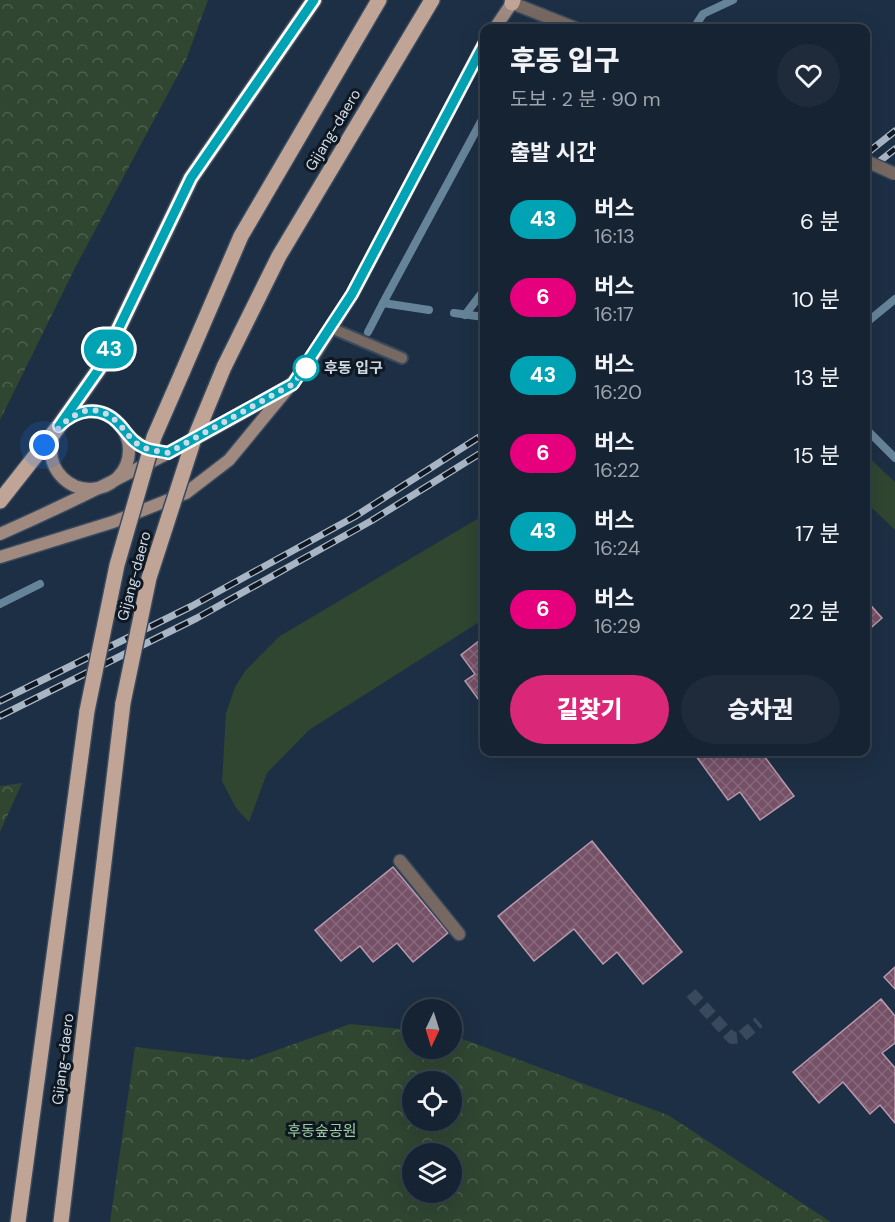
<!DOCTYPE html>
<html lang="ko">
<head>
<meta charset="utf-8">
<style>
	:root { --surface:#162333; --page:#1f2b3b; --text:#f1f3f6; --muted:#9ea4ac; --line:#35404e; --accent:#db2777 }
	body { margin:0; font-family:"DM Sans","Noto Sans KR",sans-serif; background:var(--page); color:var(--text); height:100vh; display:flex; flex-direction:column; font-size:22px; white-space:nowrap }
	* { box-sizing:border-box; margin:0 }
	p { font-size:20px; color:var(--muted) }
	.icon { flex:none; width:33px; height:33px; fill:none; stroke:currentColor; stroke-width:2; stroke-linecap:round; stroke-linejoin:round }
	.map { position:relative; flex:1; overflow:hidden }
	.details { position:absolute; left:480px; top:24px; width:390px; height:732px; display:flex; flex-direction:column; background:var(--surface); border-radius:12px; box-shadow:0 6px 24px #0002,0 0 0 2px var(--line) }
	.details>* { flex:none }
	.badge { padding:0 12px; border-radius:20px; font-size:21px; line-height:39px }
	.needle { width:39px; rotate:184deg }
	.controls { position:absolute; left:402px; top:999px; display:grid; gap:12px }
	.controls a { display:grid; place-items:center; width:60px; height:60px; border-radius:50%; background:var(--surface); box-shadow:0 6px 24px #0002,0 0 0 2px var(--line); font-size:30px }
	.you { position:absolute; width:30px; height:30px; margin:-15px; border:4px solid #fff; border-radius:50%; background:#1a73e8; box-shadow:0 0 0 9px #1a73e833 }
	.map>.badge { position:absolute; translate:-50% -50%; box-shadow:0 0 0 3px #fff }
	h2 { padding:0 30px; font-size:22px; line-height:54px }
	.round { display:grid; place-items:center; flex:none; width:63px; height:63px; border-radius:32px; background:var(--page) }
	.summary { display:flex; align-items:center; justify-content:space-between; height:102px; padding:0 30px }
	h1 { font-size:28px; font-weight:800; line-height:45px }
	.button { display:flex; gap:12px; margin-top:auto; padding:12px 30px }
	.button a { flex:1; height:69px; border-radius:36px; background:var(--accent); color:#fff; font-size:24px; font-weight:800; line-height:69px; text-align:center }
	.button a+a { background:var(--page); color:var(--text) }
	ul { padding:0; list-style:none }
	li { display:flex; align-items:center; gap:18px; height:78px; padding:0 30px }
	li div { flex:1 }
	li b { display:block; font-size:22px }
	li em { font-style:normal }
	li .badge { min-width:66px; font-weight:700; text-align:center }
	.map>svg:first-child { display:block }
</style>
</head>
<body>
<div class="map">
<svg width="895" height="1222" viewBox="0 0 895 1222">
	<defs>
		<pattern id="forest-crowns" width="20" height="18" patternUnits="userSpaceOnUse" patternTransform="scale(1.5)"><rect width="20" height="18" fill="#304631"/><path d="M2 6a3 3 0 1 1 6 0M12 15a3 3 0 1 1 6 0" fill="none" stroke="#4d604f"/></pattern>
		<pattern id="building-cross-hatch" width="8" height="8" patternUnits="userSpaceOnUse" patternTransform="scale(1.5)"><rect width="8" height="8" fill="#755066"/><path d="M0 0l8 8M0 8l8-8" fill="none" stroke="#87697c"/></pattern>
	</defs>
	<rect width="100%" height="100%" fill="#1d2f44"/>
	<!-- grass -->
	<g fill="#304631">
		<path d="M 866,455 L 895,482 L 895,530 L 866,502 Z"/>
		<path d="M 484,515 L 484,619 L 309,730 L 267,773 L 249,822 L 236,808 L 222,781 L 226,713 L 235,687 L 246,670 L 280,636 Z"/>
	</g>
	<!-- forest -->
	<g fill="url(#forest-crowns)" fill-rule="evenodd">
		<path d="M 0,0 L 208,0 L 186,60 L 76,266 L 0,420 Z"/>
		<path d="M 22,783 L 0,832 L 0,786 Z"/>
		<path d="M 350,1024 L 412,1030 L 412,1048 L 452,1048 L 452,1035 L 668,1115 L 831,1222 L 110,1222 L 135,1047 L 249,1060 ZM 412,1082 L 452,1082 L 452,1120 L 412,1120 ZM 412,1154 L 452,1154 L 452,1192 L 412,1192 Z"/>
	</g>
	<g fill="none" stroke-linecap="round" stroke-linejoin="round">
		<!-- stream -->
		<g stroke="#668499" stroke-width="8">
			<path d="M 694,28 L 703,14 L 733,0"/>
			<path d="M 383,303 L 484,116"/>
			<path d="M 454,313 L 484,317"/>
			<path d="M 465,315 L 484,290"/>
			<path d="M 866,323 L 895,299"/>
			<path d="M 368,332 L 383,303 L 429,310"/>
			<path d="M 866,429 L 895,458"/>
			<path d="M 0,604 L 40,584"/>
		</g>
	</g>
	<!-- building -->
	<g fill="url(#building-cross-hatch)" stroke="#ba99ac" stroke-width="1.5">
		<path d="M 866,600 L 882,618 L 866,632 Z"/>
		<path d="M 484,637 L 484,707 L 465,681 L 475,674 L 461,655 Z"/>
		<path d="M 693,752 L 761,752 L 794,796 L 760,820 L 740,792 L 728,800 Z"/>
		<path d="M 592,841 L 682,952 L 643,984 L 617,952 L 603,964 L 574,929 L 534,961 L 498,916 Z"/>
		<path d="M 393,867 L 448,933 L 413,962 L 397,943 L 373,962 L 360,946 L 341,961 L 315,930 Z"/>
		<path d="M 895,967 L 895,989 L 884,977 Z"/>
		<path d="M 881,999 L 895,1016 L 895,1043 L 882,1053 L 895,1068 L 895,1123 L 880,1105 L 870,1114 L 843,1082 L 819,1103 L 793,1072 Z"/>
	</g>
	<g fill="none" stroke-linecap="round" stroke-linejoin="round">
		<!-- minor-tunnel -->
		<path stroke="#38495d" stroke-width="12" stroke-dasharray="12 6" stroke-linecap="butt" d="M 691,993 L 732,1038 L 741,1037 L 759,1022"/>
		<!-- service casing -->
		<g stroke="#394a5e" stroke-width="14">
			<path id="service" d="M 331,328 L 402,358"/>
		</g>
		<!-- minor casing -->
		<g stroke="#394a5e" stroke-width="15">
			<g id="minor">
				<path d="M 512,3 L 575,28"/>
				<path d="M 400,861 L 459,934"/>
			</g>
		</g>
		<!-- secondary casing -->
		<g stroke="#394a5e" stroke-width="15">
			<g id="secondary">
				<path d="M 495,28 L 512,3"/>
				<circle cx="90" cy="450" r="39"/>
				<path d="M 126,435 L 145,448 L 158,451"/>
				<path d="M 0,534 C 97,491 192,443 284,389"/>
				<path d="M 0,557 L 113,522 L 186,493 L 229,460 L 309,363 L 352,295 L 484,44"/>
			</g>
		</g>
		<!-- primary casing -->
		<g stroke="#394a5e" stroke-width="18">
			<g id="primary">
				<path d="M 512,3 L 513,0"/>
				<path d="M 224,367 L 279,256 L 432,0"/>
				<path d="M 182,373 L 241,236 L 379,0"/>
				<path d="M 0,501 L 59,426 L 99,369 L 191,178 L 314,0"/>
				<path d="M 18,1222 L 87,711"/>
				<path d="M 61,1222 L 123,703"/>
			</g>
		</g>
		<!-- service -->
		<use href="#service" stroke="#776962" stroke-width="10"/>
		<!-- minor -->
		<use href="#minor" stroke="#776962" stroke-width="12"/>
		<!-- secondary -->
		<use href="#secondary" stroke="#a08a80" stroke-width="12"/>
		<!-- primary -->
		<use href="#primary" stroke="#c0a496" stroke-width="15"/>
		<!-- rail casing -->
		<g stroke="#a8b5c5" stroke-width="7">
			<g id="rail">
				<path d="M 866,154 L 895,131"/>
				<path d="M 866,172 L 895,149"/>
				<path d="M 0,701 L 192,606 L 354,517 L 484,434"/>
				<path d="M 0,716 L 197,618 L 371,521 L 484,451"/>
			</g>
		</g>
		<!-- rail -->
		<use href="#rail" stroke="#0f1720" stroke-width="4.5" stroke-dasharray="14" stroke-linecap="butt"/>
		<!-- minor-bridge casing -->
		<g stroke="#394a5e" stroke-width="15" stroke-linecap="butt">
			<path id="minor-bridge" d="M 866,161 L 895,174"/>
		</g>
		<!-- primary-bridge casing -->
		<g stroke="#394a5e" stroke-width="18" stroke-linecap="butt">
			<g id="primary-bridge">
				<path d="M 123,703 L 149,578 L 193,442 L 224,367"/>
				<path d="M 87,711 L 117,565 L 154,437 L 182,373"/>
			</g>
		</g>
		<!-- minor-bridge -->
		<use href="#minor-bridge" stroke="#776962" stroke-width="12"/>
		<!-- primary-bridge -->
		<use href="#primary-bridge" stroke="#c0a496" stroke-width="15"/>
	</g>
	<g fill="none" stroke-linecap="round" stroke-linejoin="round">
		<!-- line casing -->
		<g stroke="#fff" stroke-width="14">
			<path id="line" d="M 314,0 L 191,178 L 99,369 L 59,426 C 76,410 100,404 118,423 C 127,432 132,443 145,448 C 152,451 161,451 168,453 L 293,384 L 352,294 L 484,44"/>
		</g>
		<!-- line -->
		<use href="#line" stroke="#00a3b4" stroke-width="9"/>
		<!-- walk -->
		<path stroke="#cedae8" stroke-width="6" stroke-dasharray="0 10.8" d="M 44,445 C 62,422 89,393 118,423 C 127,432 132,443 145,448 C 152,451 161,451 168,453 L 293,384 L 309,363 L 306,368"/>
	</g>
	<!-- markers -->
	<circle fill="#fff" stroke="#00a3b4" stroke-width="3" cx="306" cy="368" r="12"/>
	<g text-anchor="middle" stroke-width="6" stroke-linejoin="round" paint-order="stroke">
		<!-- street labels -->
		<g font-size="15" fill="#cedae8" stroke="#0f1720">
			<text transform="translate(333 130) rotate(-59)" y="5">Gijang-daero</text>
			<text transform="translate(134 576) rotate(-75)" y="5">Gijang-daero</text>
			<text transform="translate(63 1059) rotate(-83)" y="5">Gijang-daero</text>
		</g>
		<!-- stop labels -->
		<g font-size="15" font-weight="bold" fill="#cedae8" stroke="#0f1720" text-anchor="start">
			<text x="324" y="373">후동 입구</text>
		</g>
		<!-- park labels -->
		<g font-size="15" fill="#9dd09e" stroke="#0f1720">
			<text x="322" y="1136">후동숲공원</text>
		</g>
	</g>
</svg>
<div class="controls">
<a><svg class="needle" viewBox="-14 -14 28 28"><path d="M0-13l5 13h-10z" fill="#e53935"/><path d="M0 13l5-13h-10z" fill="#9ea4ac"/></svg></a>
<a><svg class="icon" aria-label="locate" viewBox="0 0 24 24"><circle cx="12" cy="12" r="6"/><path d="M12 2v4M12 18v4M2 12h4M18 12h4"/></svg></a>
<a><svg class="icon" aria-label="layers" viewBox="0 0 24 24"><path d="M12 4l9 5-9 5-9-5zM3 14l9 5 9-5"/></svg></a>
</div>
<div class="you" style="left:44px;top:445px"></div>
<b class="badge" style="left:109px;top:349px;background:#00a3b4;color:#fff">43</b>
<section class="details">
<div class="summary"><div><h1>후동 입구</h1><p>도보 · 2 분 · 90 m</p></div><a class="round"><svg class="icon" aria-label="heart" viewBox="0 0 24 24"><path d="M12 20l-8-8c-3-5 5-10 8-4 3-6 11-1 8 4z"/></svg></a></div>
<h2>출발 시간</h2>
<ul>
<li><span class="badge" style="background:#00a3b4;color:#fff">43</span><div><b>버스</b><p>16:13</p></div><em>6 분</em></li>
<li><span class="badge" style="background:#e6007e;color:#fff">6</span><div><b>버스</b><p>16:17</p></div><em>10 분</em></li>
<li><span class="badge" style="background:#00a3b4;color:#fff">43</span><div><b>버스</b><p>16:20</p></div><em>13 분</em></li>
<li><span class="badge" style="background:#e6007e;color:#fff">6</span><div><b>버스</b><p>16:22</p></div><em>15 분</em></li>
<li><span class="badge" style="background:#00a3b4;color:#fff">43</span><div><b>버스</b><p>16:24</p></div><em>17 분</em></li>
<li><span class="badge" style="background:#e6007e;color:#fff">6</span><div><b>버스</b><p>16:29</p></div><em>22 분</em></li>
</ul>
<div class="button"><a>길찾기</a><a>승차권</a></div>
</section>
</div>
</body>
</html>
